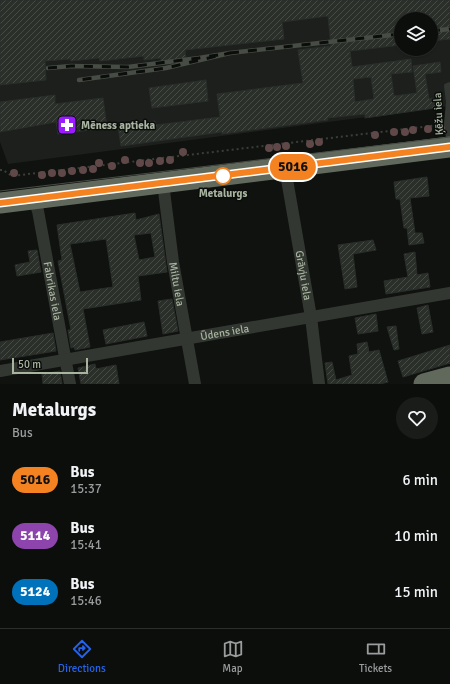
<!DOCTYPE html>
<html lang="en">
<head>
<meta charset="utf-8">
<style>
	:root { --surface:#0c0e0c; --page:#1a1c1a; --text:#f1f3f6; --muted:#9a9c9d; --line:#2c2e2d; --accent:#2563eb }
	body { margin:0; font-family:Signika,sans-serif; background:var(--page); color:var(--text); height:100vh; display:flex; flex-direction:column; font-size:15px; white-space:nowrap }
	* { box-sizing:border-box; margin:0 }
	p { font-size:13px; color:var(--muted) }
	.icon { flex:none; width:22px; height:22px; fill:none; stroke:currentColor; stroke-width:2; stroke-linecap:round; stroke-linejoin:round }
	.map { position:relative; height:384px; overflow:hidden }
	.panel { display:flex; flex-direction:column; background:var(--surface); flex:1 }
	.panel>* { flex:none }
	.badge { padding:0 8px; border-radius:13px; font-size:14px; line-height:26px }
	.buttons { position:absolute; left:394px; top:12px; display:grid; gap:8px }
	.buttons a { display:grid; place-items:center; width:44px; height:44px; border-radius:50%; background:var(--surface); box-shadow:0 1px 3px #0004,0 0 0 1px var(--line); font-size:20px }
	.scale { position:absolute; left:12px; bottom:10px; width:76px; box-sizing:border-box; padding-left:4px; border:2px solid #a8b4a0; border-top:0; font-size:11px; line-height:14px; white-space:nowrap; color:#a8b4a0; -webkit-text-stroke:3px #0b0d0b; paint-order:stroke }
	.map>.badge { position:absolute; translate:-50% -50%; box-shadow:0 0 0 2px #fff }
	.round { display:grid; place-items:center; flex:none; width:42px; height:42px; border-radius:21px; background:var(--page) }
	.summary { display:flex; align-items:center; justify-content:space-between; height:68px; padding:0 12px }
	h1 { font-size:19px; font-weight:700; line-height:30px }
	ul { padding:0; list-style:none }
	li { display:flex; align-items:center; gap:12px; height:56px; padding:0 12px }
	li div { flex:1 }
	li b { display:block; font-size:15px }
	li em { font-style:normal }
	li .badge { min-width:44px; font-weight:700; text-align:center }
	.dock { display:flex; justify-content:space-around; align-items:center; height:56px; border-top:1px solid var(--line); background:var(--surface); font-size:11px; color:var(--muted) }
	.dock a { display:grid; justify-items:center; gap:2px }
	.dock .current { color:var(--accent) }
	.map>svg:first-child { display:block }
</style>
</head>
<body>
<div class="map">
<svg width="450" height="384" viewBox="0 0 450 384">
	<defs>
		<pattern id="building-hatch" width="6" height="6" patternUnits="userSpaceOnUse"><rect width="6" height="6" fill="#2b2f2a"/><path d="M-1 1l2-2M0 6l6-6M5 7l2-2" fill="none" stroke="#474b46"/></pattern>
	</defs>
	<rect width="100%" height="100%" fill="#101210"/>
	<!-- built -->
	<path fill="#1c1f1c" fill-rule="evenodd" d="M 0,0 L 450,0 L 450,106 L 8,164 L 0,142 ZM 401,19 L 431,19 L 431,49 L 401,49 Z"/>
	<!-- building -->
	<g fill="url(#building-hatch)" stroke="#2a2e2a" fill-rule="evenodd">
		<path d="M 0,0 L 450,0 L 450,39 L 431,41 L 431,19 L 401,19 L 401,45 L 350,51 L 352,67 L 411,59 L 412,72 L 391,74 L 394,96 L 417,93 L 413,66 L 440,62 L 441,72 L 425,74 L 429,99 L 441,97 L 442,107 L 365,118 L 365,114 L 327,118 L 328,120 L 222,134 L 222,132 L 121,146 L 118,126 L 155,121 L 156,125 L 220,117 L 217,94 L 303,83 L 298,50 L 331,46 L 328,16 L 282,22 L 284,39 L 185,50 L 186,60 L 161,63 L 161,58 L 144,60 L 144,56 L 100,61 L 99,58 L 71,61 L 70,59 L 45,61 L 46,80 L 0,85 ZM 371,77 L 374,99 L 355,102 L 353,79 Z"/>
		<path d="M 206,80 L 208,101 L 152,108 L 149,88 Z"/>
		<path d="M 55,95 L 55,104 L 103,98 L 107,128 L 58,134 L 56,122 L 0,132 L 0,102 Z"/>
		<path d="M 427,177 L 429,196 L 410,198 L 415,233 L 422,233 L 424,243 L 409,245 L 407,228 L 404,228 L 400,199 L 396,199 L 394,182 Z"/>
		<path d="M 135,213 L 136,220 L 159,214 L 167,272 L 138,276 L 141,300 L 83,309 L 90,347 L 75,350 L 74,347 L 71,348 L 68,330 L 71,330 L 58,261 L 62,260 L 57,225 ZM 151,233 L 155,257 L 139,260 L 134,235 ZM 106,239 L 113,287 L 80,292 L 70,244 Z"/>
		<path d="M 373,240 L 376,250 L 353,254 L 357,287 L 345,289 L 338,245 Z"/>
		<path d="M 37,250 L 41,272 L 17,276 L 15,265 L 30,262 L 28,251 Z"/>
		<path d="M 415,252 L 417,275 L 428,273 L 430,287 L 386,294 L 384,281 L 408,277 L 404,254 Z"/>
		<path d="M 172,299 L 178,331 L 163,334 L 158,301 Z"/>
		<path d="M 428,305 L 433,332 L 422,334 L 417,308 Z"/>
		<path d="M 376,314 L 378,331 L 358,334 L 355,318 Z"/>
		<path d="M 144,322 L 147,336 L 106,344 L 103,330 Z"/>
		<path d="M 396,326 L 399,349 L 394,350 L 387,327 Z"/>
		<path d="M 53,333 L 56,351 L 0,360 L 0,342 Z"/>
		<path d="M 367,342 L 369,352 L 379,350 L 388,382 L 380,384 L 328,384 L 325,363 L 332,362 L 336,380 L 352,375 L 349,356 L 358,354 L 357,344 Z"/>
		<path d="M 450,345 L 450,363 L 403,377 L 398,361 Z"/>
		<path d="M 95,364 L 96,369 L 116,365 L 119,384 L 81,384 L 78,368 Z"/>
		<path d="M 60,371 L 62,384 L 43,384 L 42,374 Z"/>
	</g>
	<g fill="none" stroke-linecap="round" stroke-linejoin="round">
		<!-- path -->
		<path stroke="#3a3e37" stroke-width="2" stroke-dasharray="2 3" stroke-linecap="butt" d="M 0,170 L 3,170 L 12,176 L 439,125"/>
		<!-- lane -->
		<path stroke="#333731" stroke-width="6" d="M 450,85 L 447,86 L 449,102 L 447,124 L 450,144"/>
		<!-- street -->
		<g stroke="#333731" stroke-width="12">
			<path id="s1" d="M 285,168 L 311,317 L 319,384"/>
			<path id="s2" d="M 163,183 L 173,262 L 195,384"/>
			<path id="s3" d="M 34,199 L 38,211 L 70,384"/>
			<path id="s4" d="M 0,371 L 450,293"/>
		</g>
		<!-- highway -->
		<g stroke="#61695c" stroke-width="21">
			<path d="M 0,203 L 450,147"/>
			<path d="M 424,384 L 450,377"/>
		</g>
		<!-- tram -->
		<path stroke="#474c44" stroke-width="1" d="M 0,191 L 450,137"/>
		<!-- rail casing -->
		<g stroke="#474c44" stroke-width="4.5">
			<g id="rail">
				<path d="M 431,31 L 450,29"/>
				<path d="M 230,53 L 401,34"/>
				<path d="M 48,68 L 71,66 L 128,67 L 199,58 L 230,53 L 166,68 L 79,80"/>
			</g>
		</g>
		<!-- rail -->
		<use href="#rail" stroke="#0b0d0b" stroke-width="3" stroke-dasharray="9" stroke-linecap="butt"/>
	</g>
	<!-- trees -->
	<g fill="#604849">
		<circle cx="441" cy="128" r="4"/>
		<circle cx="428" cy="129" r="4"/>
		<circle cx="413" cy="130" r="4"/>
		<circle cx="394" cy="132" r="4"/>
		<circle cx="405" cy="132" r="4"/>
		<circle cx="375" cy="135" r="4"/>
		<circle cx="319" cy="142" r="4"/>
		<circle cx="310" cy="144" r="4"/>
		<circle cx="286" cy="146" r="4"/>
		<circle cx="277" cy="147" r="4"/>
		<circle cx="269" cy="148" r="4"/>
		<circle cx="183" cy="152" r="4"/>
		<circle cx="125" cy="160" r="4"/>
		<circle cx="170" cy="160" r="4"/>
		<circle cx="160" cy="161" r="4"/>
		<circle cx="99" cy="163" r="4"/>
		<circle cx="140" cy="163" r="4"/>
		<circle cx="149" cy="163" r="4"/>
		<circle cx="112" cy="166" r="4"/>
		<circle cx="93" cy="169" r="4"/>
		<circle cx="83" cy="170" r="4"/>
		<circle cx="72" cy="171" r="4"/>
		<circle cx="14" cy="173" r="4"/>
		<circle cx="52" cy="173" r="4"/>
		<circle cx="62" cy="173" r="4"/>
		<circle cx="42" cy="175" r="4"/>
	</g>
	<g fill="none" stroke-linecap="round" stroke-linejoin="round">
		<!-- line casing -->
		<g stroke="#fff" stroke-width="9">
			<path id="line" d="M 0,203 L 450,147"/>
		</g>
		<!-- line -->
		<use href="#line" stroke="#f58220" stroke-width="6"/>
	</g>
	<!-- icons -->
	<defs>
		<g id="pharmacy-square" transform="scale(1)"><rect x="-9" y="-9" width="18" height="18" rx="4" fill="#9b1bff" stroke="#0b0d0b"/><path d="M-2-6h4v4h4v4h-4v4h-4v-4h-4v-4h4Z" fill="#fff"/></g>
	</defs>
	<g fill-rule="evenodd">
		<use href="#pharmacy-square" x="67" y="125"/>
	</g>
	<!-- markers -->
	<circle fill="#fff" stroke="#f58220" stroke-width="2" cx="223" cy="176" r="8"/>
	<g text-anchor="middle" stroke-width="3" stroke-linejoin="round" paint-order="stroke">
		<!-- street labels -->
		<g font-size="11" fill="#a8b4a0" stroke="#0b0d0b">
			<text transform="translate(438 114) rotate(-93)" y="4">Ķēžu iela</text>
			<text dy="4" stroke="none"><textPath href="#s1" startOffset="109">Grāvju iela</textPath></text>
			<text dy="4" stroke="none"><textPath href="#s2" startOffset="102">Miltu iela</textPath></text>
			<text dy="4" stroke="none"><textPath href="#s3" startOffset="94">Fabrikas iela</textPath></text>
			<text dy="4" stroke="none"><textPath href="#s4" startOffset="228">Ūdens iela</textPath></text>
		</g>
		<!-- poi labels -->
		<g font-size="11" font-weight="bold" fill="#a8b4a0" stroke="#0b0d0b" text-anchor="start">
			<text x="81" y="129">Mēness aptieka</text>
		</g>
		<!-- stop labels -->
		<g font-size="11" font-weight="bold" fill="#a8b4a0" stroke="#0b0d0b">
			<text x="223" y="197">Metalurgs</text>
		</g>
	</g>
</svg>
<div class="buttons">
<a><svg class="icon" aria-label="layers" viewBox="0 0 24 24"><path d="M12 4l9 5-9 5-9-5zM3 14l9 5 9-5"/></svg></a>
</div>
<div class="scale">50 m</div>
<b class="badge" style="left:293px;top:167px;background:#f58220;color:#111">5016</b>
</div>
<section class="panel">
<div class="summary"><div><h1>Metalurgs</h1><p>Bus</p></div><a class="round"><svg class="icon" aria-label="heart" viewBox="0 0 24 24"><path d="M12 20l-8-8c-3-5 5-10 8-4 3-6 11-1 8 4z"/></svg></a></div>
<ul>
<li><span class="badge" style="background:#f58220;color:#111">5016</span><div><b>Bus</b><p>15:37</p></div><em>6 min</em></li>
<li><span class="badge" style="background:#8e44ad;color:#fff">5114</span><div><b>Bus</b><p>15:41</p></div><em>10 min</em></li>
<li><span class="badge" style="background:#0072bc;color:#fff">5124</span><div><b>Bus</b><p>15:46</p></div><em>15 min</em></li>
</ul>
</section>
<nav class="dock">
<a class="current"><svg class="icon" aria-label="directions" viewBox="0 0 24 24"><path d="M12 3l9 9-9 9-9-9zM9 14v-3h6M13 9l2 2-2 2"/></svg>Directions</a>
<a><svg class="icon" aria-label="map" viewBox="0 0 24 24"><path d="M3 6l6-2 6 2 6-2v14l-6 2-6-2-6 2zM9 4v14M15 6v14"/></svg>Map</a>
<a><svg class="icon" aria-label="tickets" viewBox="0 0 24 24"><path d="M3 7h18v10H3zM15 7v10"/></svg>Tickets</a>
</nav>
</body>
</html>
